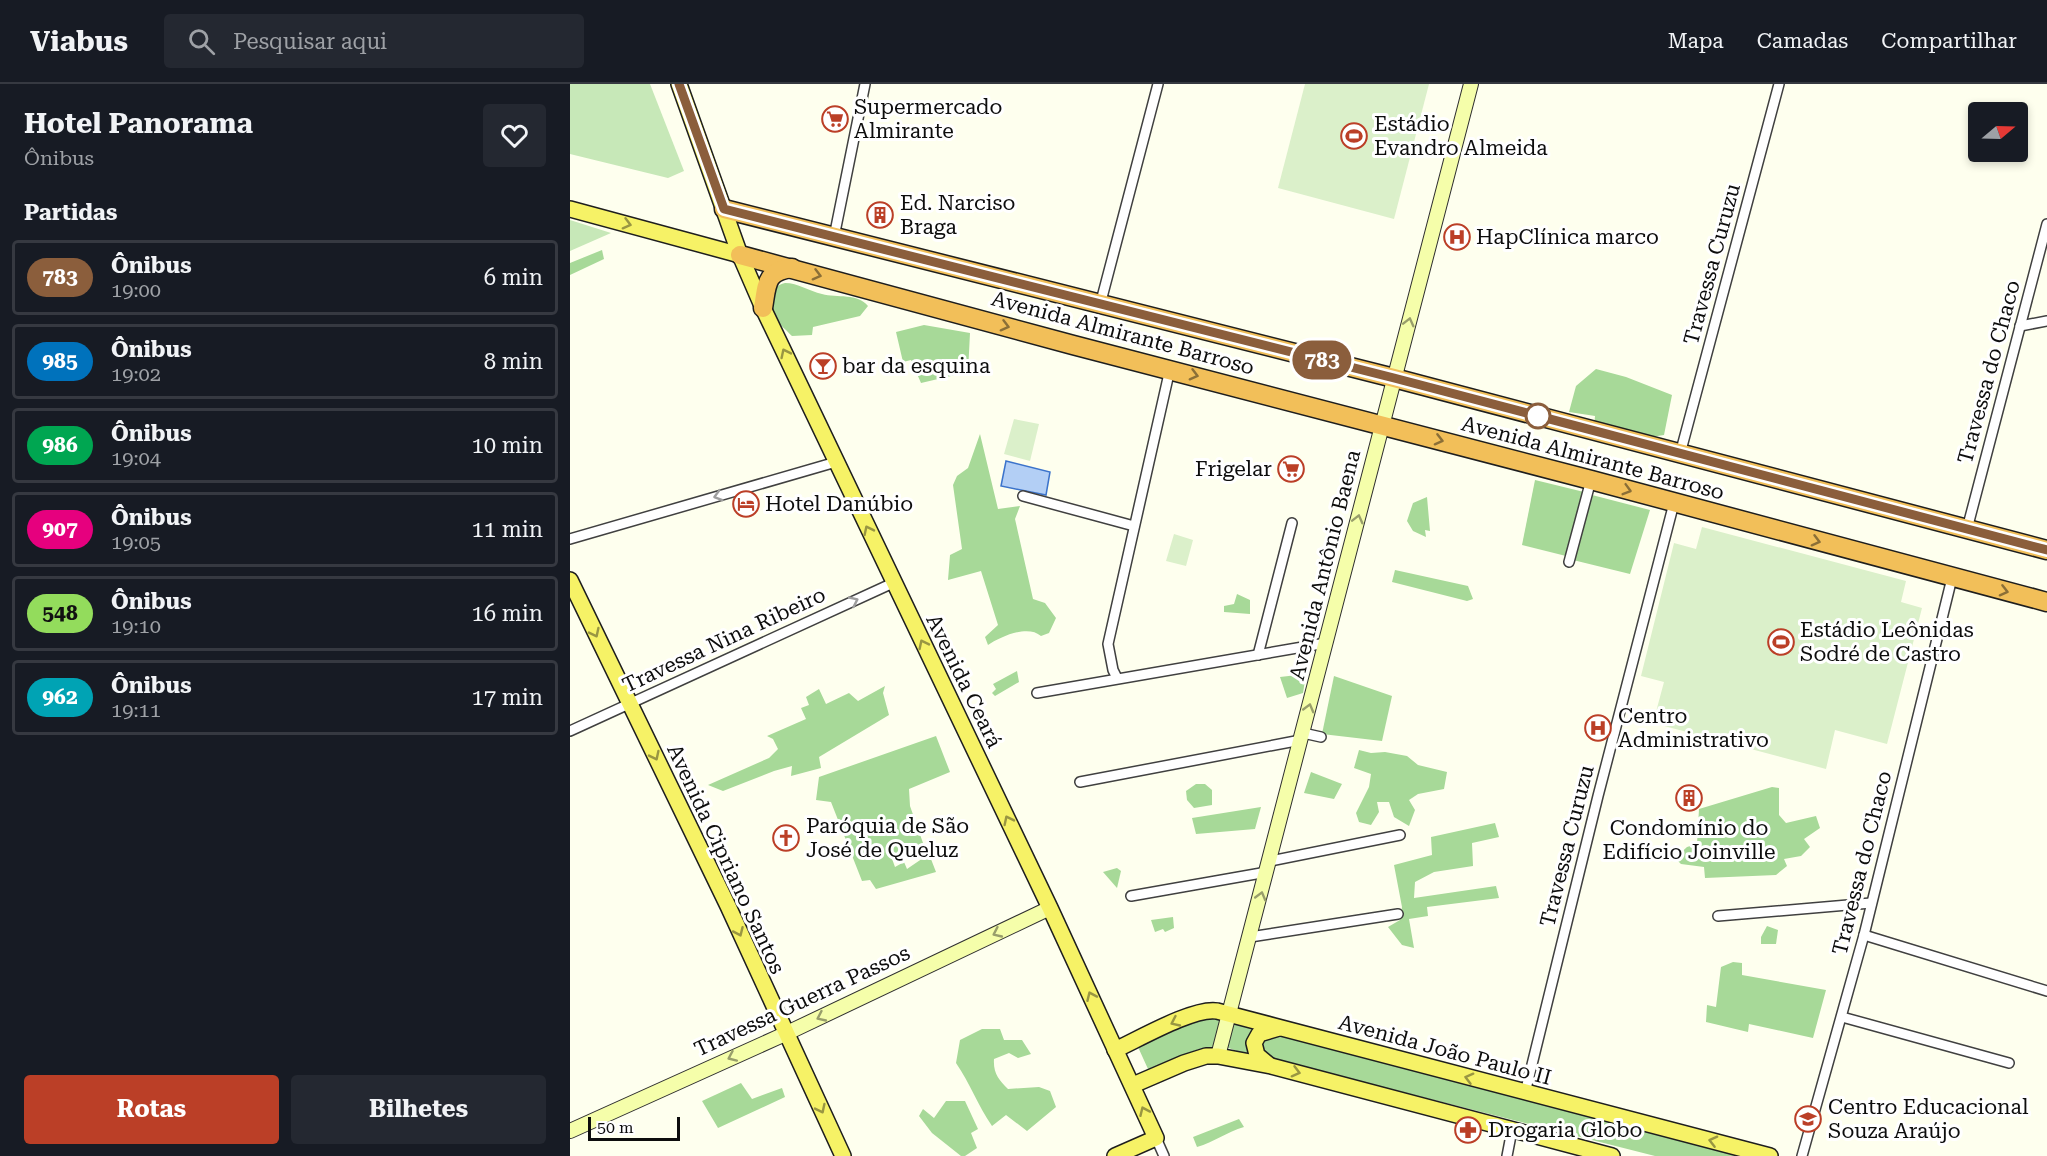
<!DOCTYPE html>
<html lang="pt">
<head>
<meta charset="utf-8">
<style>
	:root { --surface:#171b24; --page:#242831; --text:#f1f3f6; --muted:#9ea1a6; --line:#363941; --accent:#bb3f27 }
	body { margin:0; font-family:"Roboto Serif",serif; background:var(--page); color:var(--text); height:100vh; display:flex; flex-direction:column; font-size:22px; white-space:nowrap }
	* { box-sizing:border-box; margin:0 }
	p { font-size:20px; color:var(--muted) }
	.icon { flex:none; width:33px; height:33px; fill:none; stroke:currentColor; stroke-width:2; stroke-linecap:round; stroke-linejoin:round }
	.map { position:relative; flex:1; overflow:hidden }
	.panel { display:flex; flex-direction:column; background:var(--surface); width:570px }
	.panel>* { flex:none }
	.badge { padding:0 12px; border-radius:20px; font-size:21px; line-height:39px }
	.needle { width:39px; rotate:71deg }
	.controls { position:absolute; left:1398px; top:18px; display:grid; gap:12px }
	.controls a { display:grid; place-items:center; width:60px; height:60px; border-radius:6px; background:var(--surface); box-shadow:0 3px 9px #0003; font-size:30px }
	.scale { position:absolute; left:18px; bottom:15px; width:92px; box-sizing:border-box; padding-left:6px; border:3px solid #0d0d0d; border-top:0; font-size:16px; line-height:21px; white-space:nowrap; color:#0d0d0d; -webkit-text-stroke:4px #fff; paint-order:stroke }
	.map>.badge { position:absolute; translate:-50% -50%; box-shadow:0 0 0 3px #fff }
	h2 { padding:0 24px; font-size:22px; line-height:54px }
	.round { display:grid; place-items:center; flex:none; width:63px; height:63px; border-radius:6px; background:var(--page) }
	.headline { display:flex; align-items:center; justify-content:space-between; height:102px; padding:0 24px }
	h1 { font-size:28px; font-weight:700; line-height:45px }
	.primary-button { display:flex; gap:12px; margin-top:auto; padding:12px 24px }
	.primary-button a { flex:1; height:69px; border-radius:6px; background:var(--accent); color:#fff; font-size:24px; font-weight:700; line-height:69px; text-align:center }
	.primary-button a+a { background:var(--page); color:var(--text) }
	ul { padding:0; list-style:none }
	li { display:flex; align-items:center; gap:18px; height:75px; margin:0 12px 9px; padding:0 12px; border:3px solid var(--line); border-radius:6px }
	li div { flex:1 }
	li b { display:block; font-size:22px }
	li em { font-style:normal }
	li .badge { min-width:66px; font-weight:700; text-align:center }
	header { display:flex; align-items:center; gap:36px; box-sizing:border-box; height:84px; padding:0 30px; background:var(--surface); border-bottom:2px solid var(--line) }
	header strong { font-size:28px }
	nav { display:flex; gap:33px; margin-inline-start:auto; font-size:21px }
	.search { width:420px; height:54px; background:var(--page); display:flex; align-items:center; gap:15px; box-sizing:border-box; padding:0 21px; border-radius:6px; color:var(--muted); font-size:22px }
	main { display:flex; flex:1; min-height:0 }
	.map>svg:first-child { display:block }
</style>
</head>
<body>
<header>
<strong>Viabus</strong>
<div class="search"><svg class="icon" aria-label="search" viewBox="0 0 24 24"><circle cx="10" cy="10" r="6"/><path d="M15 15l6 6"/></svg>Pesquisar aqui</div>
<nav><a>Mapa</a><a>Camadas</a><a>Compartilhar</a></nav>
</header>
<main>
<section class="panel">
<div class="headline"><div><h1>Hotel Panorama</h1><p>Ônibus</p></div><a class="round"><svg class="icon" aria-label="heart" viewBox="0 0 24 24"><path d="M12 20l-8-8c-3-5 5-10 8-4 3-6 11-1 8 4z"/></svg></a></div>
<h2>Partidas</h2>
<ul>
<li><span class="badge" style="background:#8b5e3c;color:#fff">783</span><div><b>Ônibus</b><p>19:00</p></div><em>6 min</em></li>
<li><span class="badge" style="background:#0072bc;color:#fff">985</span><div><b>Ônibus</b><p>19:02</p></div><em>8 min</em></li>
<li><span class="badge" style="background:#00a651;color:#fff">986</span><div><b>Ônibus</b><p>19:04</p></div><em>10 min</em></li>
<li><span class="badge" style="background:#e6007e;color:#fff">907</span><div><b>Ônibus</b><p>19:05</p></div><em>11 min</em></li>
<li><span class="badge" style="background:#93dc5c;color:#111">548</span><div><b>Ônibus</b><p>19:10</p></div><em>16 min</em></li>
<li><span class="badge" style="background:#00a3b4;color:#fff">962</span><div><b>Ônibus</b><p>19:11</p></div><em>17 min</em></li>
</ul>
<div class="primary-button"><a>Rotas</a><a>Bilhetes</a></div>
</section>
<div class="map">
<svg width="1477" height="1072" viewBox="0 0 1477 1072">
	<rect width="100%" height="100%" fill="#feffee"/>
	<!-- green -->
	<g fill="#c7e8b8">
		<path d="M 0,0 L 80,0 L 114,87 L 98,94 L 0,70 Z"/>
		<path d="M 0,136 L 41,149 L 0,167 Z"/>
	</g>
	<!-- forest -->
	<g fill="#a7d998">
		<path d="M 32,166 L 34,175 L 0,191 L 0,179 Z"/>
		<path d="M 215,199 C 228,199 239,207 252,210 C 267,214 288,209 298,222 L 290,232 L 243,243 L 242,251 L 222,252 C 212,241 191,227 201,211 C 205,204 207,201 215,199 Z"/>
		<path d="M 354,241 L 400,249 L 398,288 L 351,299 L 341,276 L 333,278 L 326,248 Z"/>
		<path d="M 1026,285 L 1056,293 L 1102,311 L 1094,351 L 1081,353 L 1024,343 L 1025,332 L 999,328 L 1006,302 Z"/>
		<path d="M 410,350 L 428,425 L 450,422 L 445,435 L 463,515 L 475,519 L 486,534 L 479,549 L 471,552 C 458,540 430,553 418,561 L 415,553 L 428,541 L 411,487 L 378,496 L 380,471 L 392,465 L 383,401 L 387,392 L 398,384 Z"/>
		<path d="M 965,396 L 1014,408 L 996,472 L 952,461 Z"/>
		<path d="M 1022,411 L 1080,426 L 1060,490 L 1003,476 Z"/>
		<path d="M 857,413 L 860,447 L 855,446 L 856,453 L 843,447 L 837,437 L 843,419 Z"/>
		<path d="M 825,486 L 898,502 L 903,515 L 897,517 L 822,498 Z"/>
		<path d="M 667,510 L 680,516 L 680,530 L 654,528 L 654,522 L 664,520 Z"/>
		<path d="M 447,587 L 449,598 L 425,612 L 422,609 L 426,605 L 423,600 Z"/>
		<path d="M 736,590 L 733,609 L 717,614 L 710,593 Z"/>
		<path d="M 764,592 L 822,612 L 812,657 L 752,650 Z"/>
		<path d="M 315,602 L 313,609 L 319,631 L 249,673 L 251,684 L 221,692 L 222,682 L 204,687 L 153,707 L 138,701 L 199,674 L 208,665 L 203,655 L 197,652 L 236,635 L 231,624 L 239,621 L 236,613 L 249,605 L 256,620 L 279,609 L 288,617 Z"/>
		<path d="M 366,652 L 380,688 L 339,705 L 340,722 L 353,759 L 321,772 L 325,783 L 334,778 L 337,785 L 359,770 L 366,788 L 306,805 L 300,796 L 292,797 L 261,718 L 246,716 L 249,693 Z"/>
		<path d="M 789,666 L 801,669 L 815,668 L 837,672 L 848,681 L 877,688 L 874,705 L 848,710 L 839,716 L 845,726 L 839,742 L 824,733 L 819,718 L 807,718 L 809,728 L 801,741 L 789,738 L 786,729 L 799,703 L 801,690 L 784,684 Z"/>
		<path d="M 741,688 L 772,700 L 764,715 L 734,709 Z"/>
		<path d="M 626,700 L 635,700 L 642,706 L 642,721 L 624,724 L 617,716 L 616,707 Z"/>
		<path d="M 1202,703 L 1209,704 L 1209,731 L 1216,739 L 1246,732 L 1250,744 L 1234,755 L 1240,763 L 1231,772 L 1214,775 L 1217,782 L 1206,791 L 1135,794 L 1134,783 L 1111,780 L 1105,774 L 1117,763 L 1127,760 L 1129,725 Z"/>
		<path d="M 691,723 L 685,745 L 626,750 L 622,734 Z"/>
		<path d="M 925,739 L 929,753 L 902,759 L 903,782 L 864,788 L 845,798 L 844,814 L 926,802 L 929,814 L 857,823 L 858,832 L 839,835 L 844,864 L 832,861 L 818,843 L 830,836 L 832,823 L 824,781 L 862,771 L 861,753 Z"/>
		<path d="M 547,784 L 551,787 L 547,804 L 533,788 Z"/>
		<path d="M 603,833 L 604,844 L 595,848 L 593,845 L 585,848 L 581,836 Z"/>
		<path d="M 1197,842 L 1208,846 L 1206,860 L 1191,860 L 1191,853 Z"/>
		<path d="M 1163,878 L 1172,879 L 1172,891 L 1256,906 L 1243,954 L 1179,940 L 1178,948 L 1136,938 L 1137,921 L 1146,923 L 1151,883 Z"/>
		<path d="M 641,933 L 651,936 L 643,963 L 629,965 L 578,985 L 568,963 L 632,934 Z"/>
		<path d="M 663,936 L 695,943 L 683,973 L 656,963 Z"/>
		<path d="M 412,945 L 430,945 L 434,956 L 452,956 L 461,970 L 448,974 L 439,969 L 424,975 C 423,989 429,996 438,1005 L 469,1003 L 480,1007 L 486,1023 L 457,1047 L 436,1031 L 422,1042 C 408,1022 400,999 386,979 L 390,956 Z"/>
		<path d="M 702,947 L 1192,1072 L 1085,1072 L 698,974 L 689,962 L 694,952 Z"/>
		<path d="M 171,999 L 182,1015 L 212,1004 L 215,1013 L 148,1044 L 132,1017 Z"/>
		<path d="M 376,1017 L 395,1017 L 408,1045 L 401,1049 L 407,1064 L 395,1072 L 391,1072 L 362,1049 L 349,1032 L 353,1025 L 364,1034 Z"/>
		<path d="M 669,1035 L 674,1043 C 657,1048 644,1058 627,1063 L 623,1053 Z"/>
	</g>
	<!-- pitch -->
	<g fill="#dbf0ca">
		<path d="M 735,0 L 859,0 L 824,135 L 708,104 Z"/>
		<path d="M 444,335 L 469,340 L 460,377 L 434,370 Z"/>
		<path d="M 1132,443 L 1336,497 L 1331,518 L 1352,524 L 1317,660 L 1265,646 L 1256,685 L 1083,639 L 1094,598 L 1071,592 L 1104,459 L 1126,465 Z"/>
		<path d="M 604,450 L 623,456 L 616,482 L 596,477 Z"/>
	</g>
	<!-- water -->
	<path fill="#b3cff5" stroke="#3b73cb" stroke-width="1.5" d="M 436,377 L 480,388 L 476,411 L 431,402 Z"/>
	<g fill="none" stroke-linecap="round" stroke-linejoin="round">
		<!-- street casing -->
		<g stroke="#404040" stroke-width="12">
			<g id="street">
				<path d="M 264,153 L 295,0"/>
				<path d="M 530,221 L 588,0"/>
				<path d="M 1450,242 L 1477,237"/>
				<path d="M 1110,370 L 1209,0"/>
				<path d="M 453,412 L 564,442"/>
				<path d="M 1397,445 L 1477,140"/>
				<path d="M 0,455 L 266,378"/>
				<path d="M 999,478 L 1021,396"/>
				<path d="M 688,571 L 722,439"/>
				<path d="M 547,594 L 543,586 L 538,560 L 600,285"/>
				<path d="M 467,609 L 756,559"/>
				<path d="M 0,647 L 323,499"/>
				<path d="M 733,649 L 751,653"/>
				<path d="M 510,698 L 731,656"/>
				<path d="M 700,777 L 830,751"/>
				<path d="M 561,812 L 697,788"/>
				<path d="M 1148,832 L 1301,819"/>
				<path d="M 1294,851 L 1477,907"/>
				<path d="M 680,853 L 828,830"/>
				<path d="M 1272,933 L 1439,979"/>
				<path d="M 955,1009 L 1028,712 L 1104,419"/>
				<path d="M 586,1054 L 594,1072"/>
				<path d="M 937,1072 L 942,1046"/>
				<path d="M 1232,1072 L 1294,851 L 1382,494"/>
			</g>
		</g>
		<!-- secondary casing -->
		<g stroke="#2f2f2f" stroke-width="16">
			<g id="secondary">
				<path d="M 648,972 L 901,0"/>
				<path d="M 0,1047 L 215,950 L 480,824"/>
			</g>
		</g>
		<!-- primary casing -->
		<g stroke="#1e1e1e" stroke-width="18">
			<g id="primary">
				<path d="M 109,0 L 170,171 L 193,224 L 480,824 L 586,1054 L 545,1072"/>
				<path d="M 0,125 L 170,171"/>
				<path d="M 0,496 L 158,822 L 273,1072"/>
				<path d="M 545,966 C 569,955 624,923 647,927 L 1200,1072"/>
				<path d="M 699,981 L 687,971 L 684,959 L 689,950 L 709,944"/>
				<path d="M 563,1001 L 614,979 L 636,972 L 648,972 L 701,982 L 1042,1072"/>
			</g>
		</g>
		<!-- highway casing -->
		<g stroke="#1e1e1e" stroke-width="21">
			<g id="highway">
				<path d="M 154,125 L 824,294 L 1477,466"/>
				<path d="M 170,171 L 503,261 L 1021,396 L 1477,518"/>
				<path d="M 193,224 C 197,201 195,187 222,184"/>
			</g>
		</g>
		<!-- street -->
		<use href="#street" stroke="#fff" stroke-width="9"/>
		<!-- secondary -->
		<use href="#secondary" stroke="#f5feaa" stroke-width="14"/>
		<!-- primary -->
		<use href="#primary" stroke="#f6f266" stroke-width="15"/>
		<!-- highway -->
		<use href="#highway" stroke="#f2bf59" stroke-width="18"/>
	</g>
	<!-- one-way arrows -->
	<defs><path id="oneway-chevron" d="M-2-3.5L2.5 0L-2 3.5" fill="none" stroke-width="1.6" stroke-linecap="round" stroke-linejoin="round" transform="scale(1.5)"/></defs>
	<g stroke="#999642">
		<use href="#oneway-chevron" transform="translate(57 140) rotate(15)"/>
		<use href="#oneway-chevron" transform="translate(215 269) rotate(-116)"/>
		<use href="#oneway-chevron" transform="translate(298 446) rotate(-116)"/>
		<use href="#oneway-chevron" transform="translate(25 549) rotate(64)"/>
		<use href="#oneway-chevron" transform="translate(353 560) rotate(-116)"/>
		<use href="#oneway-chevron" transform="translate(85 672) rotate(64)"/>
		<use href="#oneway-chevron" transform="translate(438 736) rotate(-116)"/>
		<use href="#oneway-chevron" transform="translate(169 848) rotate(66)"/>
		<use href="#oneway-chevron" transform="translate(521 912) rotate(-114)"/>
		<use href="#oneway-chevron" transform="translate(605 938) rotate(155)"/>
		<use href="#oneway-chevron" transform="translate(726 988) rotate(15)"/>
		<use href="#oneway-chevron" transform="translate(899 994) rotate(-165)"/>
		<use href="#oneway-chevron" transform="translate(251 1025) rotate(64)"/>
		<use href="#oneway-chevron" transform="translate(574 1027) rotate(-114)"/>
		<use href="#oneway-chevron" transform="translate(1143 1057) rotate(-166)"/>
	</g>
	<g stroke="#8b6f37">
		<use href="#oneway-chevron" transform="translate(247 191) rotate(15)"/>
		<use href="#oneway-chevron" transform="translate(435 242) rotate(15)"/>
		<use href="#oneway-chevron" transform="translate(624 291) rotate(15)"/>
		<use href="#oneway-chevron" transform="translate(869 356) rotate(14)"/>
		<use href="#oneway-chevron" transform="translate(1057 406) rotate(16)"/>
		<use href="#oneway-chevron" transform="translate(1246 457) rotate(15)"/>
		<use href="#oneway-chevron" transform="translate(1434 507) rotate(14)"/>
	</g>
	<g stroke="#989e6b">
		<use href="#oneway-chevron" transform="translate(839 238) rotate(-76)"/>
		<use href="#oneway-chevron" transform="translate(788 435) rotate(-76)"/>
		<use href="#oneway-chevron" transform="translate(739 624) rotate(-75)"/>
		<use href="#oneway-chevron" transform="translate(691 812) rotate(-75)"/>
		<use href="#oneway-chevron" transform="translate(427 849) rotate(155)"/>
		<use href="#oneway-chevron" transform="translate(251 933) rotate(155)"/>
		<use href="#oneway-chevron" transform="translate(162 973) rotate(156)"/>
	</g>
	<g stroke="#9e9e9e">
		<use href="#oneway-chevron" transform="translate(148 412) rotate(164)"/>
		<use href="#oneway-chevron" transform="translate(284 517) rotate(-25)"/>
	</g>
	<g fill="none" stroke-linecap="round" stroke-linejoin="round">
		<!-- line casing -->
		<g stroke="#fff" stroke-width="14">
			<path id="line" d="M 109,0 L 154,125 L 824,294 L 1477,466"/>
		</g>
		<!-- line -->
		<use href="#line" stroke="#8b5e3c" stroke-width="9"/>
	</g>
	<!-- icons -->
	<defs>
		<g id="supermarket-ring" transform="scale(1.35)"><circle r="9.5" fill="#fff" stroke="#bb3f27" stroke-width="1.5"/><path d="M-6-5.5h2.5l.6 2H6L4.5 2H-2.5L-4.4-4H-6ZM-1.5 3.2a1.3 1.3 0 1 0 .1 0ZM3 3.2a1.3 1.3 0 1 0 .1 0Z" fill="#bb3f27"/></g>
		<g id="stadium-ring" transform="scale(1.35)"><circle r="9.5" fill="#fff" stroke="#bb3f27" stroke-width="1.5"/><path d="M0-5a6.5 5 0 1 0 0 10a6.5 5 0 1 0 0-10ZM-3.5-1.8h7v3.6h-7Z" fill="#bb3f27"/></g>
		<g id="building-ring" transform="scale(1.35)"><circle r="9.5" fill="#fff" stroke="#bb3f27" stroke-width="1.5"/><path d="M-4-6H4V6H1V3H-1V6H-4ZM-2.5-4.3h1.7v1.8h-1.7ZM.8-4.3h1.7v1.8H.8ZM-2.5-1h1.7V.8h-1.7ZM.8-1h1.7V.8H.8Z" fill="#bb3f27"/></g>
		<g id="hospital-ring" transform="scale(1.35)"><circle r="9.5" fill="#fff" stroke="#bb3f27" stroke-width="1.5"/><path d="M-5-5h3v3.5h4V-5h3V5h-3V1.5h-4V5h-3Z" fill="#bb3f27"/></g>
		<g id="bar-ring" transform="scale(1.35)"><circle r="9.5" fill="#fff" stroke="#bb3f27" stroke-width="1.5"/><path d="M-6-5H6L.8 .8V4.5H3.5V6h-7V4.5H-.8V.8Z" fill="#bb3f27"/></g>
		<g id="hotel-ring" transform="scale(1.35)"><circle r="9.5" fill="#fff" stroke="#bb3f27" stroke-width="1.5"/><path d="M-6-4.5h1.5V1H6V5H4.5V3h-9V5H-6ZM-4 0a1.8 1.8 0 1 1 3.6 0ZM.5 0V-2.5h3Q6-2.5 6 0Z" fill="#bb3f27"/></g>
		<g id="church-ring" transform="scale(1.35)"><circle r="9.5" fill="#fff" stroke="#bb3f27" stroke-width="1.5"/><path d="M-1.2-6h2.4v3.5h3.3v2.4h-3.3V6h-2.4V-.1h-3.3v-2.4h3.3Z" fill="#bb3f27"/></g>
		<g id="school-ring" transform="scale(1.35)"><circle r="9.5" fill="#fff" stroke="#bb3f27" stroke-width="1.5"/><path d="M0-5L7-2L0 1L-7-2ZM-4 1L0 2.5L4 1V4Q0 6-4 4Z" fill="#bb3f27"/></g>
		<g id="pharmacy-ring" transform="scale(1.35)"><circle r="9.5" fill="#fff" stroke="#bb3f27" stroke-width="1.5"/><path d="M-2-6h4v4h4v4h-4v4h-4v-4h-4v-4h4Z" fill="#bb3f27"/></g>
	</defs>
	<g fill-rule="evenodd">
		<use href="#supermarket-ring" x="265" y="35"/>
		<use href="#stadium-ring" x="784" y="52"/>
		<use href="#building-ring" x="310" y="131"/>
		<use href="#hospital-ring" x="887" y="153"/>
		<use href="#bar-ring" x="253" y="282"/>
		<use href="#supermarket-ring" x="721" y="385"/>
		<use href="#hotel-ring" x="176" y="420"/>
		<use href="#stadium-ring" x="1211" y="558"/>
		<use href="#hospital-ring" x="1028" y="644"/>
		<use href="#building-ring" x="1119" y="714"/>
		<use href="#church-ring" x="216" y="754"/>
		<use href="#school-ring" x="1238" y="1035"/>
		<use href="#pharmacy-ring" x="898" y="1046"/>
	</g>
	<!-- markers -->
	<circle fill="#fff" stroke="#8b5e3c" stroke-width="3" cx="968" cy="332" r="12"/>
	<g text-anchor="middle" stroke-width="6" stroke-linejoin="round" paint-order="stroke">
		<!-- poi labels -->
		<g font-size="21" fill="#0d0d0d" stroke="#fff" text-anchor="start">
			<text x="284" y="30">Supermercado<tspan x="284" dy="24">Almirante</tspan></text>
			<text x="804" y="47">Estádio<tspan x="804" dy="24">Evandro Almeida</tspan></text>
			<text x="330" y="126">Ed. Narciso<tspan x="330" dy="24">Braga</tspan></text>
			<text x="906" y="160">HapClínica marco</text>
			<text x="272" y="289">bar da esquina</text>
			<text x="702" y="392" text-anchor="end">Frigelar</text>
			<text x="195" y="427">Hotel Danúbio</text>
			<text x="1230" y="553">Estádio Leônidas<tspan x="1230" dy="24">Sodré de Castro</tspan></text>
			<text x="1048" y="639">Centro<tspan x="1048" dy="24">Administrativo</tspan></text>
			<text x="236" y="749">Paróquia de São<tspan x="236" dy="24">José de Queluz</tspan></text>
			<text x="1119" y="751" text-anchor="middle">Condomínio do<tspan x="1119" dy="24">Edifício Joinville</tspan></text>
			<text x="1258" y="1030">Centro Educacional<tspan x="1258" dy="24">Souza Araújo</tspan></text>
			<text x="918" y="1053">Drogaria Globo</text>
		</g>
		<!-- street labels -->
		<g font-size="21" fill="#0d0d0d" stroke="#fff">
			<text transform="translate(1142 180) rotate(-75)" y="7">Travessa Curuzu</text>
			<text transform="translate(553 249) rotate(15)" y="7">Avenida Almirante Barroso</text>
			<text transform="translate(1419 288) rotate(-75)" y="7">Travessa do Chaco</text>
			<text transform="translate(1023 374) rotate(15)" y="7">Avenida Almirante Barroso</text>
			<text transform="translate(755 481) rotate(-76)" y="7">Avenida Antônio Baena</text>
			<text transform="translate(154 556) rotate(-25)" y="7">Travessa Nina Ribeiro</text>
			<text transform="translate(394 597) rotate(64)" y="7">Avenida Ceará</text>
			<text transform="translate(997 762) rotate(-76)" y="7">Travessa Curuzu</text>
			<text transform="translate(156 775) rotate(65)" y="7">Avenida Cipriano Santos</text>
			<text transform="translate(1292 779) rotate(-76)" y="7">Travessa do Chaco</text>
			<text transform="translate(232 917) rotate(-25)" y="7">Travessa Guerra Passos</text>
			<text transform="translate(875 966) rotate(15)" y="7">Avenida João Paulo II</text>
		</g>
	</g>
</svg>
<div class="controls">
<a><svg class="needle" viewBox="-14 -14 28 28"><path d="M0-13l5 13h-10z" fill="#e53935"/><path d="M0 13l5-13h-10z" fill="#9ea1a6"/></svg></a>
</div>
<div class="scale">50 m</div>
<b class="badge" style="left:752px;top:276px;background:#8b5e3c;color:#fff">783</b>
</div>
</main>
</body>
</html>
